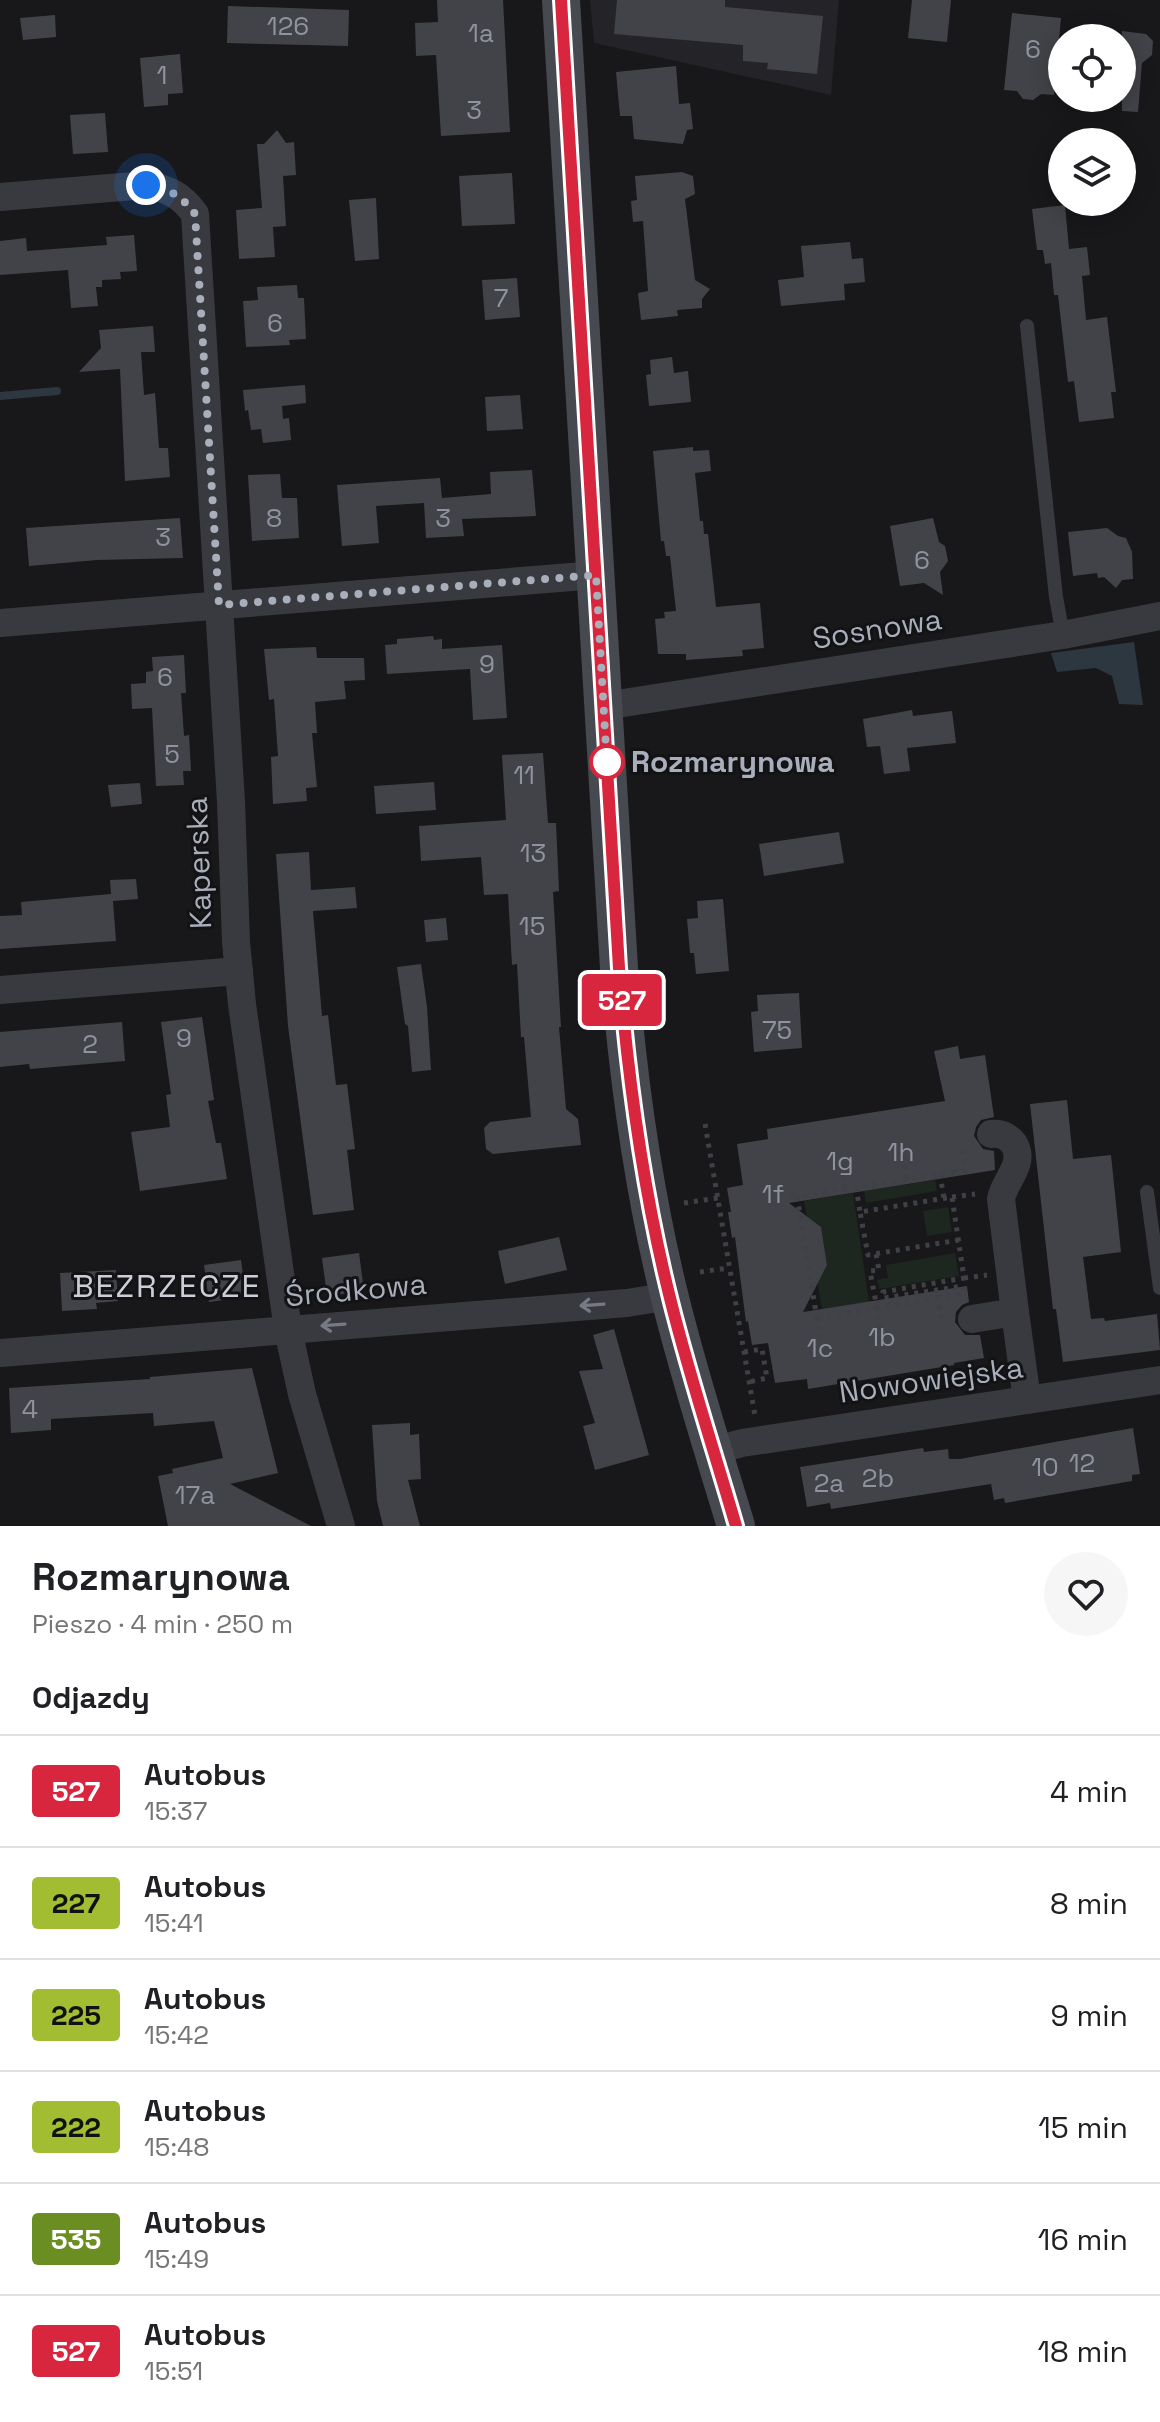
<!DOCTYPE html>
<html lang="pl">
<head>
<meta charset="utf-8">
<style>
	:root { --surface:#fff; --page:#f6f6f6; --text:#202124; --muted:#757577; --line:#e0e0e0 }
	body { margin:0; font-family:"Space Grotesk",sans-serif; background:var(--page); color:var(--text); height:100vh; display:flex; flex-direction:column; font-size:30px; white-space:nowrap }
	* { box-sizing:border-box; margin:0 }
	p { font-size:26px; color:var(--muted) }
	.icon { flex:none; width:44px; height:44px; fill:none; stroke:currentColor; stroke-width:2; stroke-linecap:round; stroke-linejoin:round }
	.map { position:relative; height:1526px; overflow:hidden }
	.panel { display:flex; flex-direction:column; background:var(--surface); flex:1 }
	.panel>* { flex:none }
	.badge { padding:0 16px; border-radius:6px; font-size:28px; line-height:52px }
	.controls { position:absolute; left:1048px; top:24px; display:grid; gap:16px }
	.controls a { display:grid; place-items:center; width:88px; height:88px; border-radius:50%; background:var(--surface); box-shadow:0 4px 20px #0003; font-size:40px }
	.you { position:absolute; width:40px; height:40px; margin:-20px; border:6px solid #fff; border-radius:50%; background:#1a73e8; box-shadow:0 0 0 12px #1a73e833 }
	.map>.badge { position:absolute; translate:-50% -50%; box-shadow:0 0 0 4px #fff }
	h2 { padding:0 32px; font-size:30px; line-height:72px }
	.round { display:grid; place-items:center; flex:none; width:84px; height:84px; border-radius:42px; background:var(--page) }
	.overview { display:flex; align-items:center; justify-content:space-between; height:136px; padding:0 32px }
	h1 { font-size:38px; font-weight:700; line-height:60px }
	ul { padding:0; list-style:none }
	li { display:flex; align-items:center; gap:24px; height:112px; padding:0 32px; border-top:2px solid var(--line) }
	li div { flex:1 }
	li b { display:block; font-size:30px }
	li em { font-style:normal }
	li .badge { min-width:88px; font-weight:700; text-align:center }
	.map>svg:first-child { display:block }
</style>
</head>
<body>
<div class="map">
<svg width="1160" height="1526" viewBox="0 0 1160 1526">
	<rect width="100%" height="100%" fill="#18181b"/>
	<!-- built -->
	<path fill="#242428" d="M 590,0 L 839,0 L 831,95 L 594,43 Z"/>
	<!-- green -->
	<g fill="#1d261f">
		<path d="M 935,1180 L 937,1191 L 866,1203 L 864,1191 Z"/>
		<path d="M 853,1193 L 869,1302 L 822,1309 L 816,1274 L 823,1273 L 827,1265 L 821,1228 L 808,1225 L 804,1201 Z"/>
		<path d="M 948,1207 L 952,1232 L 927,1236 L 923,1211 Z"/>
		<path d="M 955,1253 L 959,1276 L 879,1289 L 877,1280 L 888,1278 L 886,1265 Z"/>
	</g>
	<!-- water -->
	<path fill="#2d3740" d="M 1134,642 L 1143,705 L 1119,704 L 1112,676 L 1096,668 L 1057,672 L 1051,653 Z"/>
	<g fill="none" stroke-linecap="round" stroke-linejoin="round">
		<!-- stream -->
		<path stroke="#2d3740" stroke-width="8" d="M 0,396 L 57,391"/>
	</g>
	<!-- building -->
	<g fill="#424348">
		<path d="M 437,0 L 503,0 L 510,132 L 441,136 L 436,55 L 416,56 L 415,23 L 438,22 Z"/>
		<path d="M 617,0 L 725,0 L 725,7 L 823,16 L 817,74 L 767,69 L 768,63 L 743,61 L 743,45 L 614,34 Z"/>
		<path d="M 912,0 L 951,0 L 947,42 L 908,38 Z"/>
		<path d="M 228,6 L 349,10 L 348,46 L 227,43 Z"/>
		<path d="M 1012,13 L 1061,18 L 1054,95 L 1041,94 L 1033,100 L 1023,99 L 1017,91 L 1004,90 Z"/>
		<path d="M 55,15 L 56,37 L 23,40 L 20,18 Z"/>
		<path d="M 1122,31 L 1146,34 L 1153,41 L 1152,55 L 1142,63 L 1138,112 L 1122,111 Z"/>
		<path d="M 180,54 L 183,93 L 168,94 L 168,105 L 144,107 L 140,58 Z"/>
		<path d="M 676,66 L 679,104 L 690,103 L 693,129 L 687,130 L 683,144 L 634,139 L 632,116 L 620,116 L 616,72 Z"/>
		<path d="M 105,113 L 108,152 L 73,154 L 70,115 Z"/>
		<path d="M 277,130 L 286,143 L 294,142 L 296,175 L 283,176 L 286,226 L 273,227 L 275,257 L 239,259 L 236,210 L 262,208 L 257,144 L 264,144 Z"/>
		<path d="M 682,172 L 693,176 L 695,194 L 685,199 L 695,280 L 710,289 L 702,299 L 702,308 L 677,310 L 678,316 L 641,320 L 638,293 L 648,291 L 643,221 L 633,222 L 631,201 L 637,200 L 635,176 Z"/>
		<path d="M 512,173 L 515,224 L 462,226 L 459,176 Z"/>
		<path d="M 376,198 L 379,259 L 355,261 L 349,200 Z"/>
		<path d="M 1065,205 L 1069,249 L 1087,247 L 1090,275 L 1082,276 L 1086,320 L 1107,317 L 1116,392 L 1111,392 L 1114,418 L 1079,422 L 1074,381 L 1068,382 L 1058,295 L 1054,295 L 1051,263 L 1045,264 L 1043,250 L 1037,250 L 1032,209 Z"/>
		<path d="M 134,235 L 137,271 L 120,272 L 121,279 L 102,280 L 102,287 L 96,287 L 98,306 L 71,308 L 68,270 L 0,275 L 0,241 L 26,238 L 27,251 L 107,245 L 106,237 Z"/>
		<path d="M 850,242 L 852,259 L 863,258 L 865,282 L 844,284 L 845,300 L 781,306 L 778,280 L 804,277 L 801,246 Z"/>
		<path d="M 517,278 L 520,317 L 485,320 L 482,280 Z"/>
		<path d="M 297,285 L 298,298 L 304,298 L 306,339 L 289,340 L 290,345 L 246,347 L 243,301 L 258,300 L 257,287 Z"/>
		<path d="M 153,326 L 155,352 L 141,352 L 144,395 L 155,393 L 159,448 L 168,448 L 170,477 L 125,481 L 120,369 L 79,372 L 101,348 L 99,330 Z"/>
		<path d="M 672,357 L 674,373 L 688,371 L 691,402 L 649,406 L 646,375 L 651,374 L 650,360 Z"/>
		<path d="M 305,385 L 306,403 L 282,406 L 283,419 L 289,418 L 291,440 L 263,443 L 261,429 L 251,430 L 248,410 L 245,411 L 243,390 Z"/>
		<path d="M 520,395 L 523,429 L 487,431 L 485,397 Z"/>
		<path d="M 693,447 L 693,451 L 709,450 L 711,471 L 695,473 L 700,521 L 703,521 L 704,534 L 708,534 L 716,607 L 760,603 L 764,648 L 742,650 L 743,656 L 686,660 L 686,654 L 658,654 L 655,619 L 665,618 L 664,612 L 676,611 L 670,556 L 666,556 L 664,541 L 661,541 L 653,451 Z"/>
		<path d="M 532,470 L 536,516 L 462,519 L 464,536 L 426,538 L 424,503 L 376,506 L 379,543 L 342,546 L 337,485 L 440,478 L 442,498 L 491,494 L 490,472 Z"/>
		<path d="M 280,474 L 282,498 L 297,498 L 299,538 L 252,541 L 248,475 Z"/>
		<path d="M 180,518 L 183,558 L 97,560 L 29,566 L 26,528 Z"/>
		<path d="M 933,518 L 939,542 L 945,546 L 948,561 L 940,572 L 943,595 L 924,583 L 900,586 L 890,526 Z"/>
		<path d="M 1107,528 L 1118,536 L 1126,538 L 1132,552 L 1133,579 L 1122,580 L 1116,588 L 1104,577 L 1098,578 L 1097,573 L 1073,576 L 1068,532 Z"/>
		<path d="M 433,636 L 434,640 L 442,639 L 442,649 L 502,645 L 507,718 L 473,720 L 470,669 L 387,674 L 385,645 L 397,644 L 397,639 Z"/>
		<path d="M 316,647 L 317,658 L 364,658 L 365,680 L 344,681 L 346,699 L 315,702 L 317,733 L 312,733 L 317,787 L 306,788 L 307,801 L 273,804 L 271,757 L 278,756 L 274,699 L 269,700 L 264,649 Z"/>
		<path d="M 184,655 L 186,693 L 181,693 L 184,736 L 189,735 L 191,771 L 183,771 L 184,785 L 156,786 L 152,708 L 132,709 L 131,684 L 146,683 L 146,672 L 153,671 L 152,657 Z"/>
		<path d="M 912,710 L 913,716 L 952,711 L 956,743 L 907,748 L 910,771 L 884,774 L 880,746 L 867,747 L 863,719 Z"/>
		<path d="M 543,753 L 548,823 L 556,823 L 559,891 L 553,892 L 561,1027 L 559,1027 L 566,1109 L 578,1119 L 581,1145 L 493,1154 L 486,1149 L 484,1128 L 490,1122 L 531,1117 L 524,1037 L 521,1037 L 517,964 L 512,965 L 508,894 L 484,895 L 481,857 L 421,861 L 419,826 L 506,820 L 502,755 Z"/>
		<path d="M 434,782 L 436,810 L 376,814 L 374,786 Z"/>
		<path d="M 140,783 L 142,804 L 111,807 L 108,785 Z"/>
		<path d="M 839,832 L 844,863 L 764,876 L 759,844 Z"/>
		<path d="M 309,852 L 311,890 L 355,887 L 357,908 L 313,911 L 322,1016 L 328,1015 L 336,1085 L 347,1084 L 355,1149 L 347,1150 L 354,1210 L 313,1215 L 288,1026 L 276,854 Z"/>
		<path d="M 136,879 L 138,899 L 113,901 L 116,941 L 0,949 L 0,916 L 22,915 L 21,902 L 111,894 L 110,880 Z"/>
		<path d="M 723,899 L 729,971 L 696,974 L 694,953 L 690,953 L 687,919 L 698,918 L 697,901 Z"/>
		<path d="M 446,918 L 448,940 L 426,942 L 424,920 Z"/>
		<path d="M 421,964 L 427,1007 L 431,1070 L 412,1072 L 408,1026 L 405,1024 L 397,967 Z"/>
		<path d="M 799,993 L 802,1048 L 754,1052 L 751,1012 L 758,1011 L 757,995 Z"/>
		<path d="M 202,1017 L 214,1100 L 208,1101 L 216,1143 L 221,1143 L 227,1179 L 140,1191 L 131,1132 L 170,1127 L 166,1095 L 171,1094 L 161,1022 Z"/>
		<path d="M 122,1022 L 125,1061 L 30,1069 L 29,1064 L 0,1067 L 0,1032 Z"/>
		<path d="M 958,1046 L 960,1059 L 985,1055 L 994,1117 L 981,1120 L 976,1127 L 974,1136 L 983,1149 L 994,1151 L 995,1170 L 789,1203 L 821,1227 L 827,1265 L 803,1312 L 967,1286 L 969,1302 L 962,1305 L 956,1312 L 955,1322 L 965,1335 L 980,1335 L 984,1358 L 954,1363 L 954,1365 L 808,1389 L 807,1379 L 775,1383 L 768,1343 L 752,1345 L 748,1321 L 746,1322 L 735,1237 L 732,1238 L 728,1212 L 731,1212 L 727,1188 L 743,1185 L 737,1144 L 768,1139 L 767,1129 L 945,1101 L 934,1051 Z"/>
		<path d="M 1067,1100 L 1073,1159 L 1111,1155 L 1121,1252 L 1083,1257 L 1091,1319 L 1104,1318 L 1105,1321 L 1157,1314 L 1160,1350 L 1063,1362 L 1056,1309 L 1053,1309 L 1030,1104 Z"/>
		<path d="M 559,1237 L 567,1270 L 505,1284 L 498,1251 Z"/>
		<path d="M 359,1253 L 364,1291 L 327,1296 L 322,1258 Z"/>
		<path d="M 241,1260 L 246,1297 L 209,1302 L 204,1265 Z"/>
		<path d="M 116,1270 L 118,1301 L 96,1303 L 97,1309 L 62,1311 L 60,1273 Z"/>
		<path d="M 614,1329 L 649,1455 L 595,1470 L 583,1426 L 595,1423 L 579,1371 L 603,1369 L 593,1335 Z"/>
		<path d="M 252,1368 L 278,1473 L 230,1484 L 311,1526 L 168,1526 L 158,1476 L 173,1473 L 172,1469 L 223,1458 L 214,1421 L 154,1426 L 153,1413 L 51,1419 L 51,1430 L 11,1433 L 9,1388 L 150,1379 L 150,1377 Z"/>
		<path d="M 410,1423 L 410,1435 L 419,1434 L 421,1479 L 408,1480 L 420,1526 L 383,1526 L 377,1501 L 372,1425 Z"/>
		<path d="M 1133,1428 L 1140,1474 L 1132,1475 L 1132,1481 L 1005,1503 L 1004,1498 L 994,1500 L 991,1484 L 831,1509 L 830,1503 L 807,1507 L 800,1467 L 923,1448 L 924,1452 L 948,1449 L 949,1459 L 960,1459 Z"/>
	</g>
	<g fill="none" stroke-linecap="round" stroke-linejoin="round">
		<!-- path -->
		<g stroke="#3f4147" stroke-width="5" stroke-dasharray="4 6" stroke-linecap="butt">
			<path d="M 705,1124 L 755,1416"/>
			<path d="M 902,1155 L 906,1179"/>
			<path d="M 842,1165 L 846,1189"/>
			<path d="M 940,1174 L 944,1199"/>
			<path d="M 856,1187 L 860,1212"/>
			<path d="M 779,1193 L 797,1197"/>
			<path d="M 952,1197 L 975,1194"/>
			<path d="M 684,1203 L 718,1198"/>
			<path d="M 959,1240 L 868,1255 L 860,1212 L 952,1197 L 964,1278 L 883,1292 L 884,1298 L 963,1286 L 964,1293"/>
			<path d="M 700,1272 L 729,1268"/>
			<path d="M 964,1278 L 987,1275"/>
			<path d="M 817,1319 L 797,1197 L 965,1170 L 962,1146"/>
			<path d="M 941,1319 L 938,1298 L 960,1294"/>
			<path d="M 880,1329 L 877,1308 L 938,1298"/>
			<path d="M 820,1339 L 817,1319 L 877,1308 L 870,1271 L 879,1270 L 876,1254"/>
			<path d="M 744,1352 L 762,1349 L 767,1378 L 749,1382"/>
		</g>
		<!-- lane -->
		<g stroke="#393a40" stroke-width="14">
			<path d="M 1027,326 L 1056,597 L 1063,635"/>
			<path d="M 1147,1192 L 1160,1288"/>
		</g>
		<!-- street -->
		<g stroke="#393a40" stroke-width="28">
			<path d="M 0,197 L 146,185 C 168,188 182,196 195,214 L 231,802 L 236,942 L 242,1004 L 288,1330 L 302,1394 L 341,1526"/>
			<path d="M 0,623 L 596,575"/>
			<path d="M 604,706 L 1063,635 L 1160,616"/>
			<path d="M 0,990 L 239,971"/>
			<path d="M 991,1134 C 1001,1133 1008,1136 1014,1144 C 1026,1164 1004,1181 1001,1199 L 1015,1312"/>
			<path d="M 972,1319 L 1015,1312 L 1027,1400"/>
			<path d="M 0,1353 L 627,1303 L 670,1296"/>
			<path d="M 713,1451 L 742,1443 L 1160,1380"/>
		</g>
		<!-- secondary -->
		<path stroke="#474950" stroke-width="38" d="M 561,0 L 619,968 C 628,1079 643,1190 670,1298 C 689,1375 713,1450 736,1526"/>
	</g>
	<!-- one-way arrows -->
	<defs><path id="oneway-shaft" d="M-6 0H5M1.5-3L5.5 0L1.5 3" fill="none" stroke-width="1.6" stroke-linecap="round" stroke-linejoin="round" transform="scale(2)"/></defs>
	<g stroke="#777a84">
		<use href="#oneway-shaft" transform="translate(592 1305) rotate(176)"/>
		<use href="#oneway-shaft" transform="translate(333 1325) rotate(176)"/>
	</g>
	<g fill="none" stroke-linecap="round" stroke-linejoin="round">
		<!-- line casing -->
		<g stroke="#fff" stroke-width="18">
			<path id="line" d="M 561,0 L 619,968 C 628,1079 643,1190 670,1298 C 689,1375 714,1450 736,1526"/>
		</g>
		<!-- line -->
		<use href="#line" stroke="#d7263d" stroke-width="12"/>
		<!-- walk -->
		<path stroke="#a9aebb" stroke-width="8" stroke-dasharray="0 14.4" d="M 146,185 C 168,188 182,196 195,214 L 219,605 L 596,575 L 607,766 L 607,762"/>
	</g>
	<!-- markers -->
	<circle fill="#fff" stroke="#d7263d" stroke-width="4" cx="607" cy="762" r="16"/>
	<g text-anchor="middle" stroke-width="6" stroke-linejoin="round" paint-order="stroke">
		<!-- number labels -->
		<g font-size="26" fill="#8f939e">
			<text x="288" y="35">126</text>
			<text x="481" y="42">1a</text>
			<text x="1033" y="58">6</text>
			<text x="162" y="84">1</text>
			<text x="474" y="119">3</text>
			<text x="501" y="307">7</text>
			<text x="275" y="332">6</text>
			<text x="274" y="527">8</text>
			<text x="443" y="527">3</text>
			<text x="163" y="546">3</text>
			<text x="922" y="569">6</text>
			<text x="487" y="673">9</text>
			<text x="165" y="686">6</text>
			<text x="172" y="763">5</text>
			<text x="524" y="784">11</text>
			<text x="533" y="862">13</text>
			<text x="532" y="935">15</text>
			<text x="777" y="1039">75</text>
			<text x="184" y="1047">9</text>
			<text x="90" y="1053">2</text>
			<text x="901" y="1161">1h</text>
			<text x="840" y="1170">1g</text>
			<text x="773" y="1203">1f</text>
			<text x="882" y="1346">1b</text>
			<text x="820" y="1357">1c</text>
			<text x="30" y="1418">4</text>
			<text x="1082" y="1472">12</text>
			<text x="1045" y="1476">10</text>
			<text x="878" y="1487">2b</text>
			<text x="829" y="1492">2a</text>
			<text x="195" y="1504">17a</text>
		</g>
		<!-- street labels -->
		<g font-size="30" fill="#a9aebb" stroke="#131316">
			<text transform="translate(877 629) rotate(-9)" y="10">Sosnowa</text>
			<text transform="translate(199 863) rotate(-92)" y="10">Kaperska</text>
			<text transform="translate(356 1290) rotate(-5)" y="10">Środkowa</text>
			<text transform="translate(931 1380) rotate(-8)" y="10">Nowowiejska</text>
		</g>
		<!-- stop labels -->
		<g font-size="30" font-weight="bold" fill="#a9aebb" stroke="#131316" text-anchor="start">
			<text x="631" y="772">Rozmarynowa</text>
		</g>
		<!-- neighbourhood labels -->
		<g font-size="32" letter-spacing="2" fill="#cbced7" stroke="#131316">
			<text x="167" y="1297">BEZRZECZE</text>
		</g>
	</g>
</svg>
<div class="controls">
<a><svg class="icon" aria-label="locate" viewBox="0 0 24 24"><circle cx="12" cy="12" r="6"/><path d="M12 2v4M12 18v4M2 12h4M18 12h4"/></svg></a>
<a><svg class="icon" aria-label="layers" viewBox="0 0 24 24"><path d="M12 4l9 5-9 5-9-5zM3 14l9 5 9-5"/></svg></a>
</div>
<div class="you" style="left:146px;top:185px"></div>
<b class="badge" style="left:622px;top:1000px;background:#d7263d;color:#fff">527</b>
</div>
<section class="panel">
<div class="overview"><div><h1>Rozmarynowa</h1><p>Pieszo · 4 min · 250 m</p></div><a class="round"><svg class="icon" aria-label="heart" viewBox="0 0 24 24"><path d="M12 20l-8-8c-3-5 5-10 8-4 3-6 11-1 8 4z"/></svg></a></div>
<h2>Odjazdy</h2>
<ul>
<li><span class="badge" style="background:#d7263d;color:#fff">527</span><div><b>Autobus</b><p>15:37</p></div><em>4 min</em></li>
<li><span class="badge" style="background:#a2bd31;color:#111">227</span><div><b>Autobus</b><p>15:41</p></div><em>8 min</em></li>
<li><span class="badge" style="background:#a2bd31;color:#111">225</span><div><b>Autobus</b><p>15:42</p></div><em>9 min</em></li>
<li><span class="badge" style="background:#a2bd31;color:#111">222</span><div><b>Autobus</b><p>15:48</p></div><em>15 min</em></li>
<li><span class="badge" style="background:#6b8e23;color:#fff">535</span><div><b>Autobus</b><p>15:49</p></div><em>16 min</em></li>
<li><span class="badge" style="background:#d7263d;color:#fff">527</span><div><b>Autobus</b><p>15:51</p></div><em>18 min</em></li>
</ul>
</section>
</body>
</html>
